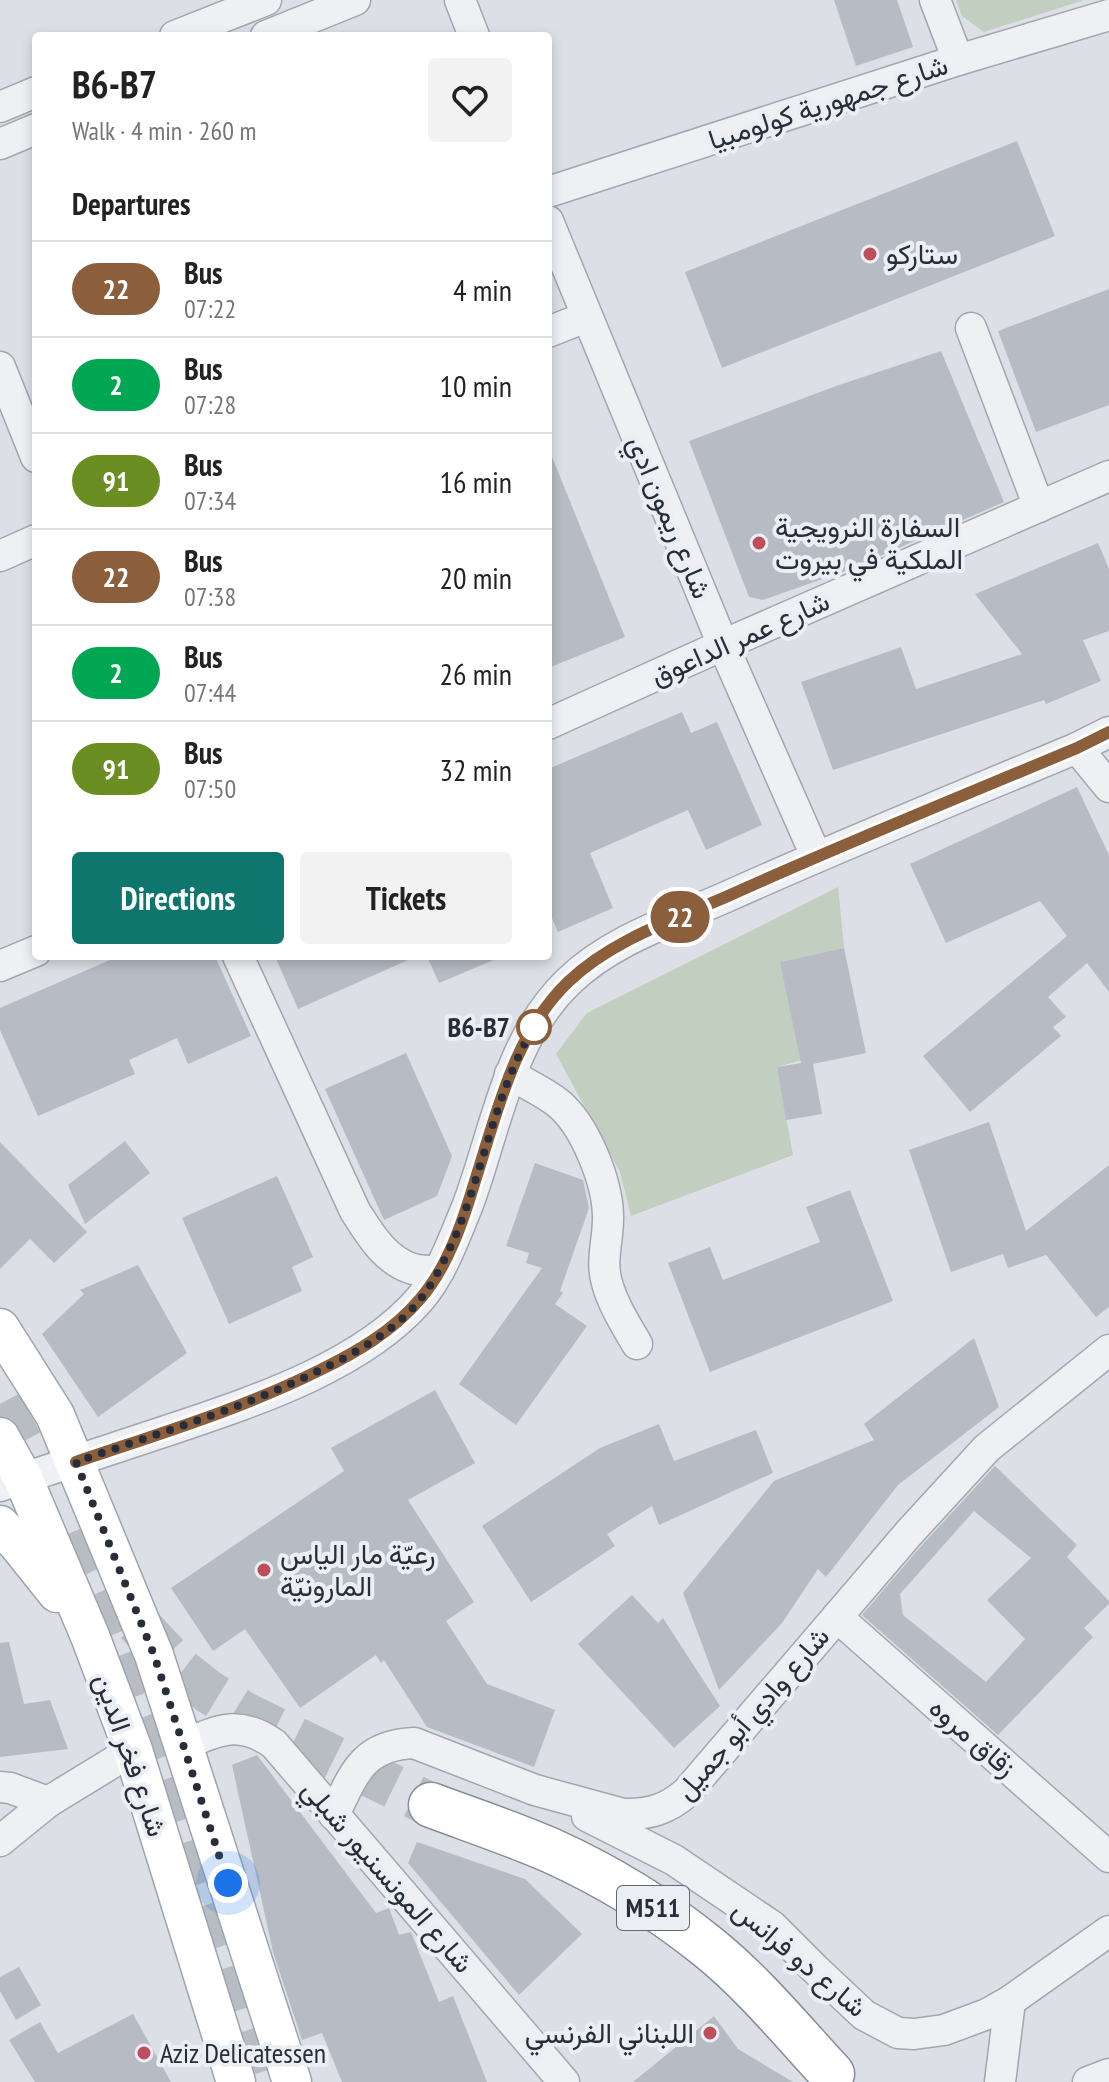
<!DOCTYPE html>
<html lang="en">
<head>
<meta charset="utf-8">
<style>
	:root { --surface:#fff; --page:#f2f2f2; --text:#222; --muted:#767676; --line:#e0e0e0; --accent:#0f766e }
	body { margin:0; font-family:"PT Sans Narrow",Vazirmatn,sans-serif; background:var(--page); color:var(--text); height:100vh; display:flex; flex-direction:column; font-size:30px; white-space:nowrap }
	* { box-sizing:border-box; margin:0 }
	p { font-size:26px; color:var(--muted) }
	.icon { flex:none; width:44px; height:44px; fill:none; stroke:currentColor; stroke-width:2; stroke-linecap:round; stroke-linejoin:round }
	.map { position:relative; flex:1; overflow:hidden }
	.side { position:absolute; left:32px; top:32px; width:520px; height:928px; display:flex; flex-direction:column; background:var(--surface); border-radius:8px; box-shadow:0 4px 12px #0003 }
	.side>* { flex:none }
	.badge { padding:0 16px; border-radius:26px; font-size:28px; line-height:52px }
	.you { position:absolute; width:40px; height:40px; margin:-20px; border:6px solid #fff; border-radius:50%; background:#1a73e8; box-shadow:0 0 0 12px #1a73e833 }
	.map>.badge { position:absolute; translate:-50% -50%; box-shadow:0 0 0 4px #fff }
	h2 { padding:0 40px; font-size:30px; line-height:72px }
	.round { display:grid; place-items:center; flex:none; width:84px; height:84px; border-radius:8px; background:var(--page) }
	.overview { display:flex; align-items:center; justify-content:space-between; height:136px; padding:0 40px }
	h1 { font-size:38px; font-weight:700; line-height:60px }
	.button { display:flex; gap:16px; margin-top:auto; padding:16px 40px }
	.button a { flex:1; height:92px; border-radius:8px; background:var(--accent); color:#fff; font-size:32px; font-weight:700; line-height:92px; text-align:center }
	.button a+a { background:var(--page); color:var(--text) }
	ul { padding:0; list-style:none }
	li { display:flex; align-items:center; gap:24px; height:96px; padding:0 40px; border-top:2px solid var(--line) }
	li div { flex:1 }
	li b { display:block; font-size:30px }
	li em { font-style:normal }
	li .badge { min-width:88px; font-weight:700; text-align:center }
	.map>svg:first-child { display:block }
</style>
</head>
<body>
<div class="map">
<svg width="1109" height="2082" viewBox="0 0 1109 2082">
	<rect width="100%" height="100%" fill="#dcdfe5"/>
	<!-- green -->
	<g fill="#c2cebf">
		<path d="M 956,0 L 1084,0 L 984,32 L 962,16 Z"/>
		<path d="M 838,887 L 844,948 L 780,962 L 802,1060 L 777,1067 L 793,1155 L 631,1216 L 620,1172 L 556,1054 L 587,1013 Z"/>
	</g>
	<!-- building -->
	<g fill="#b7bcc4" fill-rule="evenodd">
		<path d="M 834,0 L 897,0 L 913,47 L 856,66 Z"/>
		<path d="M 1017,141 L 1055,236 L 722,368 L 685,272 Z"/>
		<path d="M 1109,289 L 1109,405 L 1036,432 L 998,331 Z"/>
		<path d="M 941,351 L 1004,502 L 848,570 L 763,600 L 749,597 L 689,441 L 836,386 Z"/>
		<path d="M 548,447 L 625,637 L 548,668 Z"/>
		<path d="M 1098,543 L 1109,569 L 1109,631 L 1083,640 L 1101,681 L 1046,704 L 1044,700 L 833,770 L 801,682 L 901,647 L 916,689 L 1022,654 L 975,594 Z"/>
		<path d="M 682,712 L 691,733 L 717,722 L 762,825 L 706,850 L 688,810 L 590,853 L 613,908 L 558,932 L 548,909 L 548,769 Z"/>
		<path d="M 1077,787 L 1109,855 L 1109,992 L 1087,963 L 1048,997 L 1066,1017 L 1053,1027 L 1061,1036 L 970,1112 L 923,1056 L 1067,936 L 1040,901 L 946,943 L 910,864 Z"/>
		<path d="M 844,948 L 866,1053 L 813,1064 L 822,1114 L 786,1120 L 777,1067 L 801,1063 L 780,962 Z"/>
		<path d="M 119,956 L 215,956 L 251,1036 L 188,1064 L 177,1038 L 129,1060 L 135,1074 L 38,1116 L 0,1030 L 0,1008 Z"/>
		<path d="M 275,956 L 417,956 L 298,1009 Z"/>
		<path d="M 427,956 L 503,956 L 439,983 Z"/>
		<path d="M 406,1053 L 452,1156 L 437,1196 L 384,1220 L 325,1089 Z"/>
		<path d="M 989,1122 L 1026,1231 L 1109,1165 L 1109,1307 L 1096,1317 L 1046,1255 L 1008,1268 L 1003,1254 L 951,1272 L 909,1150 Z"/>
		<path d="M 125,1141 L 150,1173 L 85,1224 L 68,1185 Z"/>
		<path d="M 0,1142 L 87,1232 L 54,1263 L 30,1239 L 0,1269 Z"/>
		<path d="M 535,1163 L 583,1180 L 589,1208 L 560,1291 L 563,1293 L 555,1304 L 587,1326 L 516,1425 L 459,1384 L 542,1268 L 526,1263 L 529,1253 L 506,1246 Z"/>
		<path d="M 277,1176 L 313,1257 L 292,1267 L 302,1291 L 229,1324 L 182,1218 Z"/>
		<path d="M 850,1190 L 893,1301 L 710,1372 L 668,1263 L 710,1247 L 723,1280 L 820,1242 L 806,1207 Z"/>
		<path d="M 138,1265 L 187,1353 L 98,1417 L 42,1334 L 84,1294 L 80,1290 Z"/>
		<path d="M 974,1338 L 999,1407 L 898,1485 L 826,1577 L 818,1569 L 782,1623 L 719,1690 L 683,1593 L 774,1481 L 874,1440 L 864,1424 Z"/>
		<path d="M 435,1390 L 475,1463 L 408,1500 L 474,1602 L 446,1621 L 487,1684 L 555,1710 L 534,1767 L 427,1727 L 384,1660 L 381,1663 L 376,1655 L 300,1708 L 245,1629 L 213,1651 L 171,1588 L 344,1471 L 331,1448 Z"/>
		<path d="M 659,1424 L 674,1461 L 756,1430 L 773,1473 L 659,1525 L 652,1506 L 607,1534 L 615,1546 L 531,1602 L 482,1526 L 600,1448 Z"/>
		<path d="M 995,1466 L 1077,1545 L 1067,1557 L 1109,1601 L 1109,1604 L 1084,1628 L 1093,1637 L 998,1735 L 862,1615 L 922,1545 ZM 974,1511 L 1031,1558 L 987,1600 L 1025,1639 L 986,1682 L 903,1615 L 900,1594 Z"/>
		<path d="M 632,1595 L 658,1623 L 663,1618 L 720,1706 L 674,1748 L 578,1644 Z"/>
		<path d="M 9,1642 L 24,1704 L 50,1700 L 68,1749 L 0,1757 L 0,1643 Z"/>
		<path d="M 257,1755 L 376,1913 L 389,1908 L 399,1935 L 411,1932 L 439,2002 L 453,1996 L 487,2082 L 342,2082 L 322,2033 L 302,2040 L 273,1952 L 232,1765 Z"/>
		<path d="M 417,1842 L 525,1879 L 582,1934 L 519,1995 L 408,1863 Z"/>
		<path d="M 19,1967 L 41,2005 L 16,2020 L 0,1991 L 0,1977 Z"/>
		<path d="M 133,2014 L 171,2082 L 35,2082 L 9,2040 L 40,2022 L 58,2053 Z"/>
		<path d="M 714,2016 L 738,2049 L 793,2082 L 633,2082 Z"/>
	</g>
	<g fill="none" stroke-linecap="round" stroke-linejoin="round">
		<!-- highway-tunnel -->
		<g stroke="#b8bcc3" stroke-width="44" stroke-dasharray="44 22" stroke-linecap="butt">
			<path d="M 0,1404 L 37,1472"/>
			<path d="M 66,1535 L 99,1608 L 175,1804 L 265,2082"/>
			<path d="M 137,1623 L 182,1671 L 209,1692 L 243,1713 L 431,1805"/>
		</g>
		<!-- minor casing -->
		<g stroke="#a2a6ae" stroke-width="33">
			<g id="minor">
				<path d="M 460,0 L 474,36"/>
				<path d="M 935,0 L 958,60"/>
				<path d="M 175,36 L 266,0"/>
				<path d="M 266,36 L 355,0"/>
				<path d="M 0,107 L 36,92"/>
				<path d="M 0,144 L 36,129"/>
				<path d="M 548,192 L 958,60 L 1109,15"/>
				<path d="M 548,221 L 723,645 L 816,856"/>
				<path d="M 971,328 L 1039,507"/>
				<path d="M 548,332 L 586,317"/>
				<path d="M 0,367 L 36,457"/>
				<path d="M 0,556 L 36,540"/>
				<path d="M 548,724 L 723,645 L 1109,476"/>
				<path d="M 1077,748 L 1109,787"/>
				<path d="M 238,956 L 355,1211 C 369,1233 385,1261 413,1269 C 421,1271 431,1271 439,1271"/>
				<path d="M 0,966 L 36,951"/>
				<path d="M 510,1074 C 526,1084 544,1092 558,1103 C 585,1125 607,1181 608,1215 C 609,1238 600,1260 607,1283 C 613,1305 626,1325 637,1344"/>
				<path d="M 0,1486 C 59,1466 119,1447 178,1427 C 258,1400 363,1365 420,1299 C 442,1273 454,1238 467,1207 C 496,1131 507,1041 568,982 C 611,940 672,921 726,897 C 842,845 959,797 1077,748 L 1109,732"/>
				<path d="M 837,1617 L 1109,1857"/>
				<path d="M 184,1745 C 220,1729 240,1720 274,1744 L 564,2082"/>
				<path d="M 0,1787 L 10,1788 L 48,1802"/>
				<path d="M 334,1815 C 354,1773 363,1745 414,1743 L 535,1790 L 623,1814 C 649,1815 668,1809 687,1792 L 909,1533 L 987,1448 L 1109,1350"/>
				<path d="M 587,1816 L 674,1860 L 772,1926 L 815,1969 L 864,2015 L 898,2033 L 914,2034 L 944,2030 L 987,2014 L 1010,2001 L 1109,1931"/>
				<path d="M 0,1841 L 48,1802 L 133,1750"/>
				<path d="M 1000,2082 L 1010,2001"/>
				<path d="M 1088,2082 L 1109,2074"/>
			</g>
		</g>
		<!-- major casing -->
		<g stroke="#9da4af" stroke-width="41">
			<g id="major">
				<path d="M 0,1328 L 55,1415 L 154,1655 L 292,2082"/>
				<path d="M 0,1437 L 23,1478 L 90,1636 L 133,1750 L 236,2082"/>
				<path d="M 0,1525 L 17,1543 L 57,1593"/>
			</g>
		</g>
		<!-- highway casing -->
		<g stroke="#868d99" stroke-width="47">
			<path id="highway" d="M 431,1805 C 471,1820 513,1834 552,1851 C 607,1876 661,1909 708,1947 C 754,1984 792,2031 832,2074"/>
		</g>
		<!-- minor -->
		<use href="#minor" stroke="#eff0f4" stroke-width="30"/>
		<!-- major -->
		<use href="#major" stroke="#fff" stroke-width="38"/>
		<!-- highway -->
		<use href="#highway" stroke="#fff" stroke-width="44"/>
	</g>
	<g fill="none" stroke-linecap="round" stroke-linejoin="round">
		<!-- line casing -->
		<g stroke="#fff" stroke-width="18">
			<path id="line" d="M 76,1462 C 158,1434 242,1409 320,1370 C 357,1352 393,1331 420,1299 C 448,1267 463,1221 475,1181 C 497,1113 514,1034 568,982 C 612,940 673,920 728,896 C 843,844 960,797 1077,748 L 1109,732"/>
		</g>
		<!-- line -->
		<use href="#line" stroke="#8b5e3c" stroke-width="12"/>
		<!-- walk -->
		<path stroke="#282e39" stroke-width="8" stroke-dasharray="0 14.4" d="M 228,1883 L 154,1655 L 76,1462 C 158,1433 242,1409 320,1370 C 358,1352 397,1330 423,1296 C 436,1278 446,1257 455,1237 C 485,1166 496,1088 537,1022 L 534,1027"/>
	</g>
	<!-- markers -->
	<g fill="#bd4e5b" stroke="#ebeef3" stroke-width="3">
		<circle cx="870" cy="254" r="8"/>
		<circle cx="759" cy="543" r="8"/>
		<circle cx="264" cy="1570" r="8"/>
		<circle cx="710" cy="2033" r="8"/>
		<circle cx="144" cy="2053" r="8"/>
	</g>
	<circle fill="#fff" stroke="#8b5e3c" stroke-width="4" cx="534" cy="1027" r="16"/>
	<g text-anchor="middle" stroke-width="8" stroke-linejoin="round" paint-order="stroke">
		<!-- shield labels -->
		<rect fill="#ebeef3" stroke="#626871" stroke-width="2" x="617" y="1886" width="72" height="44" rx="6"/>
		<g font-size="26" font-weight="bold" fill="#282e39">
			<text x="653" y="1917">M511</text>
		</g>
		<!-- street labels -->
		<g font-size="28" fill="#282e39" stroke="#ebeef3">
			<text transform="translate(828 102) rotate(-18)" y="10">شارع جمهورية كولومبيا</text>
			<text transform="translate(670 517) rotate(67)" y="10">شارع ريمون ادي</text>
			<text transform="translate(740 638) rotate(-24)" y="10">شارع عمر الداعوق</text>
			<text transform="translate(752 1713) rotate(-49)" y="10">شارع وادي أبو جميل</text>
			<text transform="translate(973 1737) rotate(41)" y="10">زقاق مروه</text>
			<text transform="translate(131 1755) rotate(71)" y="10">شارع فخر الدين</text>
			<text transform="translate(388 1876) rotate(49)" y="10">شارع المونسنيور شبلي</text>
			<text transform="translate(800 1958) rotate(40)" y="10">شارع دو فرانس</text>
		</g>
		<!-- poi labels -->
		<g font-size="28" fill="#282e39" stroke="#ebeef3" text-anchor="start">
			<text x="886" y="264">ستاركو</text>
			<text x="775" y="537">السفارة النرويجية<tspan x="775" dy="32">الملكية في بيروت</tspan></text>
			<text x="280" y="1564">رعيّة مار الياس<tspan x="280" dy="32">المارونيّة</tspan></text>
			<text x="694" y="2043" text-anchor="end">اللبناني الفرنسي</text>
			<text x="160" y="2063">Aziz Delicatessen</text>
		</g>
		<!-- stop labels -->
		<g font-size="28" font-weight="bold" fill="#282e39" stroke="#ebeef3" text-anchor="end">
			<text x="510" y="1037">B6-B7</text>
		</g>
	</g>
</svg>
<div class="you" style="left:228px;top:1883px"></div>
<b class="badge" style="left:680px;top:917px;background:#8b5e3c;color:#fff">22</b>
<section class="side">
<div class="overview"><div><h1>B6-B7</h1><p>Walk · 4 min · 260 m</p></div><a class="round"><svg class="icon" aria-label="heart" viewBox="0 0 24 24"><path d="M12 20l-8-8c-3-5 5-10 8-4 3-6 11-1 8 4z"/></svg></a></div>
<h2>Departures</h2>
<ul>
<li><span class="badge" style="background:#8b5e3c;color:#fff">22</span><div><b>Bus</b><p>07:22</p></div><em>4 min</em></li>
<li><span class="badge" style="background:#00a651;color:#fff">2</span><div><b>Bus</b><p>07:28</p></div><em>10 min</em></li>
<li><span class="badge" style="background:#6b8e23;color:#fff">91</span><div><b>Bus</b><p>07:34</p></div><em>16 min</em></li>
<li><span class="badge" style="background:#8b5e3c;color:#fff">22</span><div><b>Bus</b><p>07:38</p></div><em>20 min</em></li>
<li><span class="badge" style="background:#00a651;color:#fff">2</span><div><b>Bus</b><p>07:44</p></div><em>26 min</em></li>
<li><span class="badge" style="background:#6b8e23;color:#fff">91</span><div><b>Bus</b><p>07:50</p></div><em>32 min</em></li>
</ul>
<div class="button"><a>Directions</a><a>Tickets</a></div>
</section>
</div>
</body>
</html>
